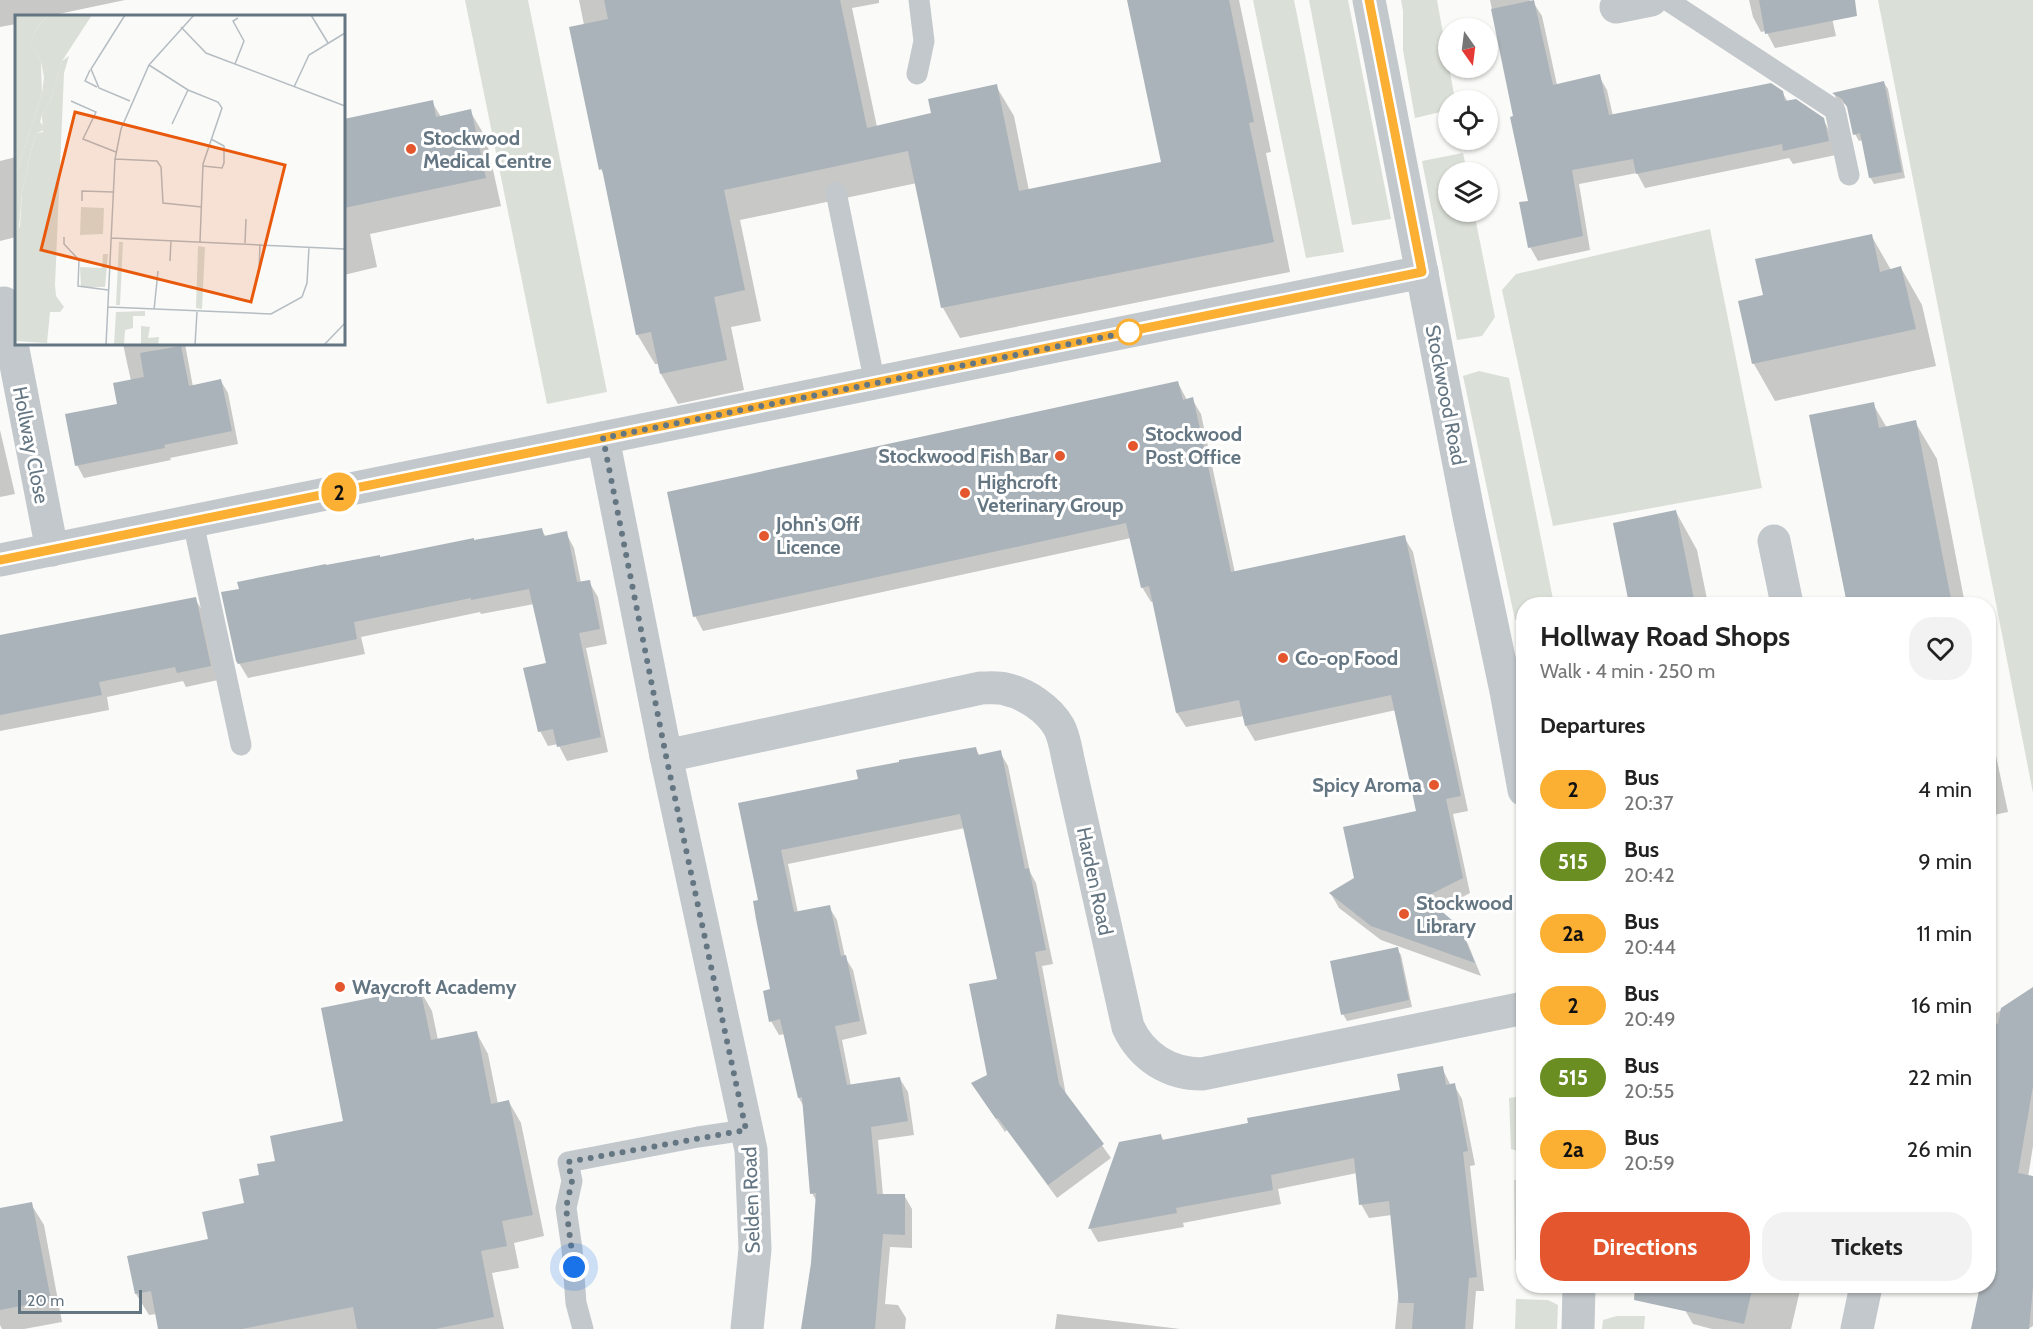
<!DOCTYPE html>
<html lang="en">
<head>
<meta charset="utf-8">
<style>
	:root { --surface:#fff; --page:#f2f2f2; --text:#222; --muted:#767676; --accent:#e4572e }
	body { margin:0; font-family:Cabin,sans-serif; background:var(--page); color:var(--text); height:100vh; display:flex; flex-direction:column; font-size:22px; white-space:nowrap }
	* { box-sizing:border-box; margin:0 }
	p { font-size:20px; color:var(--muted) }
	.icon { flex:none; width:33px; height:33px; fill:none; stroke:currentColor; stroke-width:2; stroke-linecap:round; stroke-linejoin:round }
	.map { position:relative; flex:1; overflow:hidden }
	.side { position:absolute; left:1516px; top:597px; width:480px; height:696px; display:flex; flex-direction:column; background:var(--surface); border-radius:24px; box-shadow:0 2px 4px #0004 }
	.side>* { flex:none }
	.badge { padding:0 12px; border-radius:20px; font-size:21px; line-height:39px }
	.needle { width:39px; rotate:166deg }
	.fabs { position:absolute; left:1438px; top:18px; display:grid; gap:12px }
	.fabs a { display:grid; place-items:center; width:60px; height:60px; border-radius:50%; background:var(--surface); box-shadow:0 2px 4px #0004; font-size:30px }
	.scale { position:absolute; left:18px; bottom:15px; width:124px; box-sizing:border-box; padding-left:6px; border:3px solid #657683; border-top:0; font-size:16px; line-height:21px; white-space:nowrap; color:#657683; -webkit-text-stroke:4px #fff; paint-order:stroke }
	.you { position:absolute; width:30px; height:30px; margin:-15px; border:4px solid #fff; border-radius:50%; background:#1a73e8; box-shadow:0 0 0 9px #1a73e833 }
	.map>.badge { position:absolute; translate:-50% -50%; box-shadow:0 0 0 3px #fff }
	h2 { padding:0 24px; font-size:22px; line-height:54px }
	.round { display:grid; place-items:center; flex:none; width:63px; height:63px; border-radius:24px; background:var(--page) }
	.overview { display:flex; align-items:center; justify-content:space-between; height:102px; padding:0 24px }
	h1 { font-size:28px; font-weight:700; line-height:45px }
	.button { display:flex; gap:12px; margin-top:auto; padding:12px 24px }
	.button a { flex:1; height:69px; border-radius:24px; background:var(--accent); color:#fff; font-size:24px; font-weight:700; line-height:69px; text-align:center }
	.button a+a { background:var(--page); color:var(--text) }
	ul { padding:0; list-style:none }
	li { display:flex; align-items:center; gap:18px; height:72px; padding:0 24px }
	li div { flex:1 }
	li b { display:block; font-size:22px }
	li em { font-style:normal }
	li .badge { min-width:66px; font-weight:700; text-align:center }
	.map>svg:first-child { display:block }
</style>
</head>
<body>
<div class="map">
<svg width="2033" height="1329" viewBox="0 0 2033 1329">
	<rect width="100%" height="100%" fill="#fafaf8"/>
	<!-- grass -->
	<g fill="#dadfd7">
		<path d="M 465,0 L 528,0 L 607,392 L 547,404 Z"/>
		<path d="M 1253,0 L 1294,0 L 1344,252 L 1306,258 Z"/>
		<path d="M 1309,0 L 1348,0 L 1391,219 L 1352,225 Z"/>
		<path d="M 1401,0 L 1437,0 L 1455,100 L 1449,100 L 1449,110 L 1415,118 L 1403,50 L 1403,11 Z"/>
		<path d="M 1878,0 L 2033,0 L 2033,793 Z"/>
		<path d="M 1463,153 L 1467,172 L 1449,172 L 1449,212 L 1474,212 L 1495,317 L 1482,336 L 1457,340 L 1422,161 Z"/>
		<path d="M 1710,229 L 1762,488 L 1553,526 L 1502,290 L 1516,274 Z"/>
		<path d="M 1479,371 L 1509,378 L 1554,604 L 1524,604 L 1524,618 L 1515,620 L 1463,376 Z"/>
		<path d="M 1524,1096 L 1524,1150 L 1518,1151 L 1511,1149 L 1509,1098 Z"/>
		<path d="M 1524,1179 L 1524,1261 L 1515,1260 L 1514,1180 Z"/>
		<path d="M 1516,1299 L 1548,1300 L 1558,1305 L 1557,1329 L 1515,1329 Z"/>
		<path d="M 1617,1316 L 1645,1316 L 1644,1329 L 1602,1329 L 1603,1320 Z"/>
	</g>
	<!-- shadow -->
	<g fill="#0003">
		<path d="M 0,0 L 125,0 L 49,16 L 16,16 L 16,24 L 0,27 Z"/>
		<path d="M 579,0 L 879,0 L 879,3 L 852,8 L 877,127 L 933,115 L 996,86 L 1014,116 L 1029,191 L 1162,163 L 1129,0 L 1239,0 L 1271,152 L 1266,153 L 1290,272 L 960,338 L 943,308 L 917,183 L 740,220 L 761,321 L 731,327 L 744,390 L 678,404 L 661,374 L 659,364 L 655,364 L 637,334 L 605,177 L 601,169 L 584,25 Z"/>
		<path d="M 1490,0 L 1530,0 L 1530,2 L 1533,2 L 1542,16 L 1557,85 L 1599,76 L 1607,90 L 1613,116 L 1782,92 L 1788,102 L 1823,119 L 1831,134 L 1836,155 L 1793,164 L 1789,158 L 1645,188 L 1637,173 L 1579,184 L 1590,250 L 1538,261 L 1530,247 L 1530,202 L 1515,117 Z"/>
		<path d="M 1749,0 L 1828,0 L 1836,36 L 1775,48 L 1766,31 L 1761,32 L 1753,17 Z"/>
		<path d="M 1884,83 L 1888,89 L 1905,178 L 1874,184 L 1870,177 L 1863,140 L 1859,141 L 1855,134 L 1848,106 L 1837,100 L 1834,94 Z"/>
		<path d="M 432,102 L 441,117 L 470,111 L 486,138 L 501,206 L 370,234 L 377,267 L 344,275 L 344,120 Z"/>
		<path d="M 16,157 L 16,237 L 0,241 L 0,161 Z"/>
		<path d="M 1871,235 L 1891,270 L 1901,268 L 1922,305 L 1936,366 L 1775,401 L 1754,364 L 1740,302 L 1765,296 Z"/>
		<path d="M 123,344 L 185,344 L 193,387 L 221,381 L 228,393 L 238,444 L 170,458 L 171,460 L 84,478 L 77,465 L 119,405 L 131,381 Z"/>
		<path d="M 1178,383 L 1187,400 L 1192,399 L 1201,414 L 1235,573 L 1404,537 L 1413,552 L 1468,811 L 1453,814 L 1470,893 L 1437,910 L 1459,928 L 1468,944 L 1481,976 L 1381,940 L 1339,908 L 1331,894 L 1356,879 L 1418,812 L 1396,710 L 1255,741 L 1246,726 L 1244,716 L 1186,727 L 1177,713 L 1154,601 L 1151,602 L 1142,587 L 1131,538 L 703,631 L 695,616 Z"/>
		<path d="M 1873,404 L 1887,428 L 1915,422 L 1937,459 L 1965,604 L 1849,604 L 1811,417 Z"/>
		<path d="M 0,430 L 15,494 L 0,497 Z"/>
		<path d="M 1676,512 L 1697,550 L 1708,604 L 1631,604 L 1614,524 Z"/>
		<path d="M 541,529 L 546,537 L 566,533 L 574,548 L 581,583 L 589,582 L 598,597 L 607,644 L 586,648 L 608,752 L 567,761 L 558,744 L 548,746 L 540,731 L 548,664 L 534,604 L 481,614 L 480,612 L 361,637 L 365,654 L 248,678 L 239,663 L 380,558 Z"/>
		<path d="M 195,599 L 204,613 L 218,680 L 186,687 L 183,681 L 107,697 L 109,710 L 0,731 L 0,637 Z"/>
		<path d="M 1989,723 L 2008,812 L 1989,816 Z"/>
		<path d="M 975,748 L 980,756 L 1000,752 L 1008,766 L 1030,872 L 1036,883 L 1053,964 L 1042,966 L 1066,1095 L 1111,1158 L 1057,1198 L 1007,1130 L 1005,1132 L 981,1097 L 989,1076 L 998,980 L 965,828 L 788,864 L 798,913 L 829,907 L 837,920 L 845,957 L 853,970 L 867,1034 L 842,1040 L 851,1086 L 900,1079 L 908,1092 L 914,1135 L 878,1140 L 883,1195 L 904,1195 L 912,1209 L 912,1248 L 890,1247 L 885,1304 L 898,1305 L 906,1318 L 905,1329 L 803,1329 L 812,1263 L 817,1202 L 812,1193 L 804,1107 L 799,1098 L 785,1034 L 779,1035 L 771,1021 L 772,990 L 759,901 L 740,804 L 859,780 Z"/>
		<path d="M 1397,949 L 1401,955 L 1412,1007 L 1347,1021 L 1343,1014 Z"/>
		<path d="M 2033,989 L 2033,1146 L 2028,1177 L 2033,1178 L 2033,1326 L 2028,1329 L 1973,1329 L 1982,1286 L 1989,1286 L 1989,1018 Z"/>
		<path d="M 420,990 L 432,1011 L 438,1040 L 476,1032 L 488,1054 L 498,1104 L 509,1102 L 521,1123 L 544,1236 L 514,1243 L 519,1268 L 492,1273 L 504,1329 L 160,1329 L 157,1314 L 149,1315 L 136,1294 L 209,1240 L 246,1204 L 261,1176 L 277,1162 L 345,1122 Z"/>
		<path d="M 1442,1068 L 1451,1086 L 1454,1085 L 1462,1099 L 1475,1165 L 1470,1166 L 1484,1291 L 1476,1291 L 1473,1329 L 1395,1329 L 1399,1287 L 1392,1215 L 1369,1218 L 1361,1204 L 1357,1173 L 1278,1189 L 1281,1204 L 1183,1223 L 1184,1227 L 1098,1242 L 1090,1228 L 1161,1136 L 1164,1141 L 1402,1091 Z"/>
		<path d="M 31,1204 L 44,1225 L 62,1322 L 24,1329 L 2,1329 L 0,1325 L 0,1210 Z"/>
		<path d="M 1690,1286 L 1801,1286 L 1791,1329 L 1712,1329 L 1693,1324 L 1685,1310 Z"/>
		<path d="M 1057,1314 L 1180,1329 L 1055,1329 Z"/>
	</g>
	<!-- building -->
	<g fill="#aab3b9">
		<path d="M 604,0 L 840,0 L 867,128 L 931,113 L 928,99 L 997,84 L 1019,191 L 1161,162 L 1127,0 L 1229,0 L 1254,122 L 1249,123 L 1274,242 L 941,308 L 908,151 L 724,190 L 745,290 L 714,297 L 727,360 L 660,374 L 651,332 L 636,335 L 602,169 L 599,170 L 569,27 L 608,19 Z"/>
		<path d="M 1534,0 L 1553,85 L 1600,74 L 1609,115 L 1771,83 L 1783,91 L 1785,101 L 1796,99 L 1824,118 L 1829,141 L 1783,151 L 1782,144 L 1636,174 L 1633,159 L 1572,170 L 1583,236 L 1528,248 L 1519,202 L 1528,201 L 1510,117 L 1513,116 L 1491,9 Z"/>
		<path d="M 1759,0 L 1855,0 L 1857,16 L 1765,34 Z"/>
		<path d="M 1884,81 L 1902,172 L 1869,178 L 1860,133 L 1853,135 L 1847,107 L 1842,99 L 1832,93 Z"/>
		<path d="M 433,100 L 436,117 L 471,109 L 486,178 L 344,208 L 344,119 Z"/>
		<path d="M 1872,234 L 1880,272 L 1901,266 L 1916,329 L 1752,364 L 1738,301 L 1763,295 L 1755,259 Z"/>
		<path d="M 181,346 L 189,386 L 221,379 L 232,431 L 164,445 L 165,448 L 75,466 L 65,414 L 117,404 L 113,383 L 144,377 L 140,353 Z"/>
		<path d="M 1178,381 L 1183,400 L 1193,397 L 1231,572 L 1405,535 L 1461,796 L 1446,799 L 1463,878 L 1425,897 L 1460,927 L 1475,963 L 1371,926 L 1329,893 L 1354,878 L 1343,827 L 1416,811 L 1391,695 L 1245,726 L 1239,700 L 1176,713 L 1149,586 L 1141,588 L 1126,523 L 693,617 L 667,492 Z"/>
		<path d="M 1874,402 L 1879,428 L 1916,420 L 1952,604 L 1847,604 L 1809,415 Z"/>
		<path d="M 1676,510 L 1695,604 L 1629,604 L 1613,523 Z"/>
		<path d="M 542,528 L 544,536 L 567,531 L 577,582 L 590,580 L 600,629 L 579,633 L 601,737 L 557,747 L 553,729 L 538,732 L 523,668 L 546,663 L 529,589 L 471,600 L 471,598 L 354,622 L 357,639 L 238,664 L 236,661 L 221,592 L 239,589 L 237,582 L 326,564 L 326,565 L 380,555 L 380,557 L 474,538 L 474,540 Z"/>
		<path d="M 196,597 L 211,666 L 177,673 L 175,667 L 99,682 L 102,695 L 0,715 L 0,635 Z"/>
		<path d="M 976,747 L 978,755 L 1001,750 L 1025,869 L 1029,868 L 1046,950 L 1035,952 L 1059,1084 L 1104,1144 L 1048,1185 L 998,1118 L 996,1119 L 971,1083 L 987,1075 L 969,984 L 997,979 L 960,814 L 781,850 L 794,912 L 830,905 L 841,956 L 846,955 L 860,1021 L 835,1026 L 847,1085 L 900,1077 L 908,1121 L 871,1127 L 877,1194 L 905,1194 L 905,1235 L 883,1234 L 875,1329 L 801,1329 L 811,1263 L 816,1193 L 810,1194 L 802,1097 L 798,1098 L 780,1019 L 769,1022 L 763,991 L 770,989 L 756,919 L 753,901 L 758,900 L 738,803 L 858,779 L 856,770 L 899,762 L 899,760 Z"/>
		<path d="M 1398,947 L 1409,1000 L 1341,1015 L 1330,961 Z"/>
		<path d="M 2033,987 L 2033,1086 L 2018,1173 L 2033,1176 L 2033,1287 L 2029,1329 L 1971,1329 L 1980,1286 L 1989,1286 L 1989,1022 L 1998,1024 L 2001,1008 Z"/>
		<path d="M 420,988 L 431,1040 L 477,1031 L 491,1104 L 509,1100 L 533,1215 L 502,1221 L 507,1246 L 481,1251 L 494,1317 L 435,1329 L 357,1329 L 353,1307 L 242,1329 L 158,1329 L 151,1291 L 135,1294 L 127,1256 L 208,1239 L 202,1212 L 244,1203 L 239,1179 L 259,1175 L 257,1164 L 275,1161 L 270,1136 L 343,1121 L 321,1008 Z"/>
		<path d="M 1443,1066 L 1446,1085 L 1455,1083 L 1468,1151 L 1463,1152 L 1477,1277 L 1469,1278 L 1465,1329 L 1412,1329 L 1414,1303 L 1399,1303 L 1389,1201 L 1359,1205 L 1354,1158 L 1271,1175 L 1273,1190 L 1176,1208 L 1177,1213 L 1088,1229 L 1119,1142 L 1161,1134 L 1162,1140 L 1248,1123 L 1247,1118 L 1400,1090 L 1397,1074 Z"/>
		<path d="M 32,1202 L 51,1300 L 0,1310 L 0,1208 Z"/>
		<path d="M 1635,1286 L 1753,1286 L 1744,1324 L 1634,1300 Z"/>
	</g>
	<g fill="none" stroke-linecap="round" stroke-linejoin="round">
		<!-- lane -->
		<g stroke="#c3c8cc" stroke-width="21">
			<path d="M 1667,0 L 1835,110 L 1849,175"/>
			<path d="M 917,74 L 924,41 L 919,0"/>
			<path d="M 836,192 L 875,384"/>
			<path d="M 193,522 L 241,745"/>
			<path d="M 583,1329 L 576,1303 L 572,1249 L 566,1208 L 572,1181 L 568,1162 L 698,1137 L 746,1130"/>
		</g>
		<!-- street -->
		<g stroke="#c3c8cc" stroke-width="33">
			<path d="M 1369,0 L 1469,516 L 1506,691 L 1524,790"/>
			<path d="M 1616,7 L 1651,0"/>
			<path d="M 4,303 L 52,550"/>
			<path d="M 603,438 L 666,756 L 751,1150 L 755,1249 L 747,1329"/>
			<path d="M 1774,541 L 1787,604"/>
			<path d="M 0,560 L 1422,272"/>
			<path d="M 666,756 L 981,688 C 989,688 998,687 1005,689 C 1025,693 1049,709 1059,727 C 1064,736 1066,749 1068,759 L 1128,1027 C 1142,1057 1169,1074 1202,1074 L 1524,1008"/>
			<path d="M 1578,1329 L 1579,1286"/>
			<path d="M 1857,1329 L 1866,1286"/>
		</g>
	</g>
	<g fill="none" stroke-linecap="round" stroke-linejoin="round">
		<!-- line casing -->
		<g stroke="#fff" stroke-width="14">
			<path id="line" d="M 0,560 L 1422,272 L 1369,0"/>
		</g>
		<!-- line -->
		<use href="#line" stroke="#fbb033" stroke-width="9"/>
		<!-- walk -->
		<path stroke="#657683" stroke-width="6" stroke-dasharray="0 10.8" d="M 574,1267 L 566,1208 L 572,1181 L 568,1162 L 746,1130 L 666,756 L 603,438 L 1129,332"/>
	</g>
	<!-- markers -->
	<g fill="#e4572e" stroke="#fff" stroke-width="2">
		<circle cx="411" cy="149" r="6"/>
		<circle cx="1133" cy="446" r="6"/>
		<circle cx="1060" cy="456" r="6"/>
		<circle cx="965" cy="493" r="6"/>
		<circle cx="764" cy="536" r="6"/>
		<circle cx="1283" cy="658" r="6"/>
		<circle cx="1434" cy="785" r="6"/>
		<circle cx="1404" cy="914" r="6"/>
		<circle cx="340" cy="987" r="6"/>
	</g>
	<circle fill="#fff" stroke="#fbb033" stroke-width="3" cx="1129" cy="332" r="12"/>
	<g text-anchor="middle" stroke-width="6" stroke-linejoin="round" paint-order="stroke">
		<!-- poi labels -->
		<g font-size="20" font-weight="bold" fill="#657683" stroke="#fff" text-anchor="start">
			<text x="423" y="145">Stockwood<tspan x="423" dy="23">Medical Centre</tspan></text>
			<text x="1145" y="441">Stockwood<tspan x="1145" dy="23">Post Office</tspan></text>
			<text x="1048" y="463" text-anchor="end">Stockwood Fish Bar</text>
			<text x="977" y="489">Highcroft<tspan x="977" dy="23">Veterinary Group</tspan></text>
			<text x="776" y="531">John's Off<tspan x="776" dy="23">Licence</tspan></text>
			<text x="1295" y="665">Co-op Food</text>
			<text x="1422" y="792" text-anchor="end">Spicy Aroma</text>
			<text x="1416" y="910">Stockwood<tspan x="1416" dy="23">Library</tspan></text>
			<text x="352" y="994">Waycroft Academy</text>
		</g>
		<!-- street labels -->
		<g font-size="20" fill="#657683" stroke="#fff">
			<text transform="translate(1446 395) rotate(79)" y="7">Stockwood Road</text>
			<text transform="translate(31 445) rotate(79)" y="7">Hollway Close</text>
			<text transform="translate(1095 881) rotate(78)" y="7">Harden Road</text>
			<text transform="translate(751 1200) rotate(-92)" y="7">Selden Road</text>
		</g>
	</g>
	<!-- overview -->
	<g transform="translate(15 15)">
		<rect width="330" height="330" fill="#fafaf8"/>
		<path d="M 0,0 L 34,0 L 23,11 L 15,28 L 26,47 L 27,79 L 0,161 ZM 54,41 L 49,58 L 40,270 L 41,281 L 49,292 L 45,297 L 35,297 L 32,328 L 0,326 L 0,215 L 5,212 L 7,177 L 18,128 L 22,118 L 28,117 L 27,100 L 35,87 L 47,46 ZM 66,192 L 89,193 L 88,219 L 65,220 ZM 104,227 L 108,227 L 105,290 L 101,290 ZM 183,231 L 190,232 L 187,294 L 181,293 ZM 88,239 L 93,239 L 90,272 L 66,272 L 65,252 L 87,253 ZM 130,296 L 130,301 L 118,301 L 118,313 L 110,315 L 109,330 L 99,330 L 101,297 ZM 126,311 L 135,312 L 133,323 L 144,322 L 143,330 L 126,330 Z" fill="#dadfd7"/>
		<path d="M 34,0 L 77,0 L 47,46 L 35,87 L 27,100 L 25,107 L 31,114 L 22,118 L 18,128 L 7,177 L 4,213 L 0,215 L 0,161 L 27,79 L 29,62 L 26,47 L 15,28 L 23,11 Z" fill="#dadfd7"/>
		<path fill="none" stroke="#b5bdc2" stroke-width="1.5" d="M 110,0 L 76,54 L 84,73 L 115,86M 296,0 L 313,28M 166,12 L 191,38 L 330,91M 220,49 L 229,26 L 218,6 L 223,3M 134,50 L 173,75 L 203,87 L 207,93 L 188,149 L 185,227M 75,55 L 70,66 L 82,72M 279,72 L 294,40 L 330,18M 56,86 L 81,97 L 68,124 L 101,137M 157,109 L 173,75M 100,144 L 142,146 L 146,152 L 148,188 L 187,192M 188,151 L 207,153 L 209,148 L 209,131 L 196,124M 67,186 L 67,176 L 98,177M 49,222 L 49,229 L 64,245M 96,223 L 330,234M 230,228 L 231,204M 69,245 L 64,245 L 63,271 L 93,275M 155,246 L 156,225M 244,256 L 245,229M 93,292 L 256,299 L 287,282 L 292,268 L 294,232M 139,295 L 143,256M 91,330 L 100,144 L 106,114 L 134,50 L 179,0M 180,330 L 182,297M 309,330 L 330,308"/>
		<path fill="#e8590c" fill-opacity="0.15" stroke="#e8590c" stroke-width="3" d="M 60,97 L 270,150 L 236,287 L 26,235 Z"/>
		<rect width="330" height="330" fill="none" stroke="#657683" stroke-width="3"/>
	</g>
</svg>
<div class="fabs">
<a><svg class="needle" viewBox="-14 -14 28 28"><path d="M0-13l5 13h-10z" fill="#e53935"/><path d="M0 13l5-13h-10z" fill="#767676"/></svg></a>
<a><svg class="icon" aria-label="locate" viewBox="0 0 24 24"><circle cx="12" cy="12" r="6"/><path d="M12 2v4M12 18v4M2 12h4M18 12h4"/></svg></a>
<a><svg class="icon" aria-label="layers" viewBox="0 0 24 24"><path d="M12 4l9 5-9 5-9-5zM3 14l9 5 9-5"/></svg></a>
</div>
<div class="scale">20 m</div>
<div class="you" style="left:574px;top:1267px"></div>
<b class="badge" style="left:339px;top:492px;background:#fbb033;color:#111">2</b>
<section class="side">
<div class="overview"><div><h1>Hollway Road Shops</h1><p>Walk · 4 min · 250 m</p></div><a class="round"><svg class="icon" aria-label="heart" viewBox="0 0 24 24"><path d="M12 20l-8-8c-3-5 5-10 8-4 3-6 11-1 8 4z"/></svg></a></div>
<h2>Departures</h2>
<ul>
<li><span class="badge" style="background:#fbb033;color:#111">2</span><div><b>Bus</b><p>20:37</p></div><em>4 min</em></li>
<li><span class="badge" style="background:#6b8e23;color:#fff">515</span><div><b>Bus</b><p>20:42</p></div><em>9 min</em></li>
<li><span class="badge" style="background:#fbb033;color:#111">2a</span><div><b>Bus</b><p>20:44</p></div><em>11 min</em></li>
<li><span class="badge" style="background:#fbb033;color:#111">2</span><div><b>Bus</b><p>20:49</p></div><em>16 min</em></li>
<li><span class="badge" style="background:#6b8e23;color:#fff">515</span><div><b>Bus</b><p>20:55</p></div><em>22 min</em></li>
<li><span class="badge" style="background:#fbb033;color:#111">2a</span><div><b>Bus</b><p>20:59</p></div><em>26 min</em></li>
</ul>
<div class="button"><a>Directions</a><a>Tickets</a></div>
</section>
</div>
</body>
</html>
